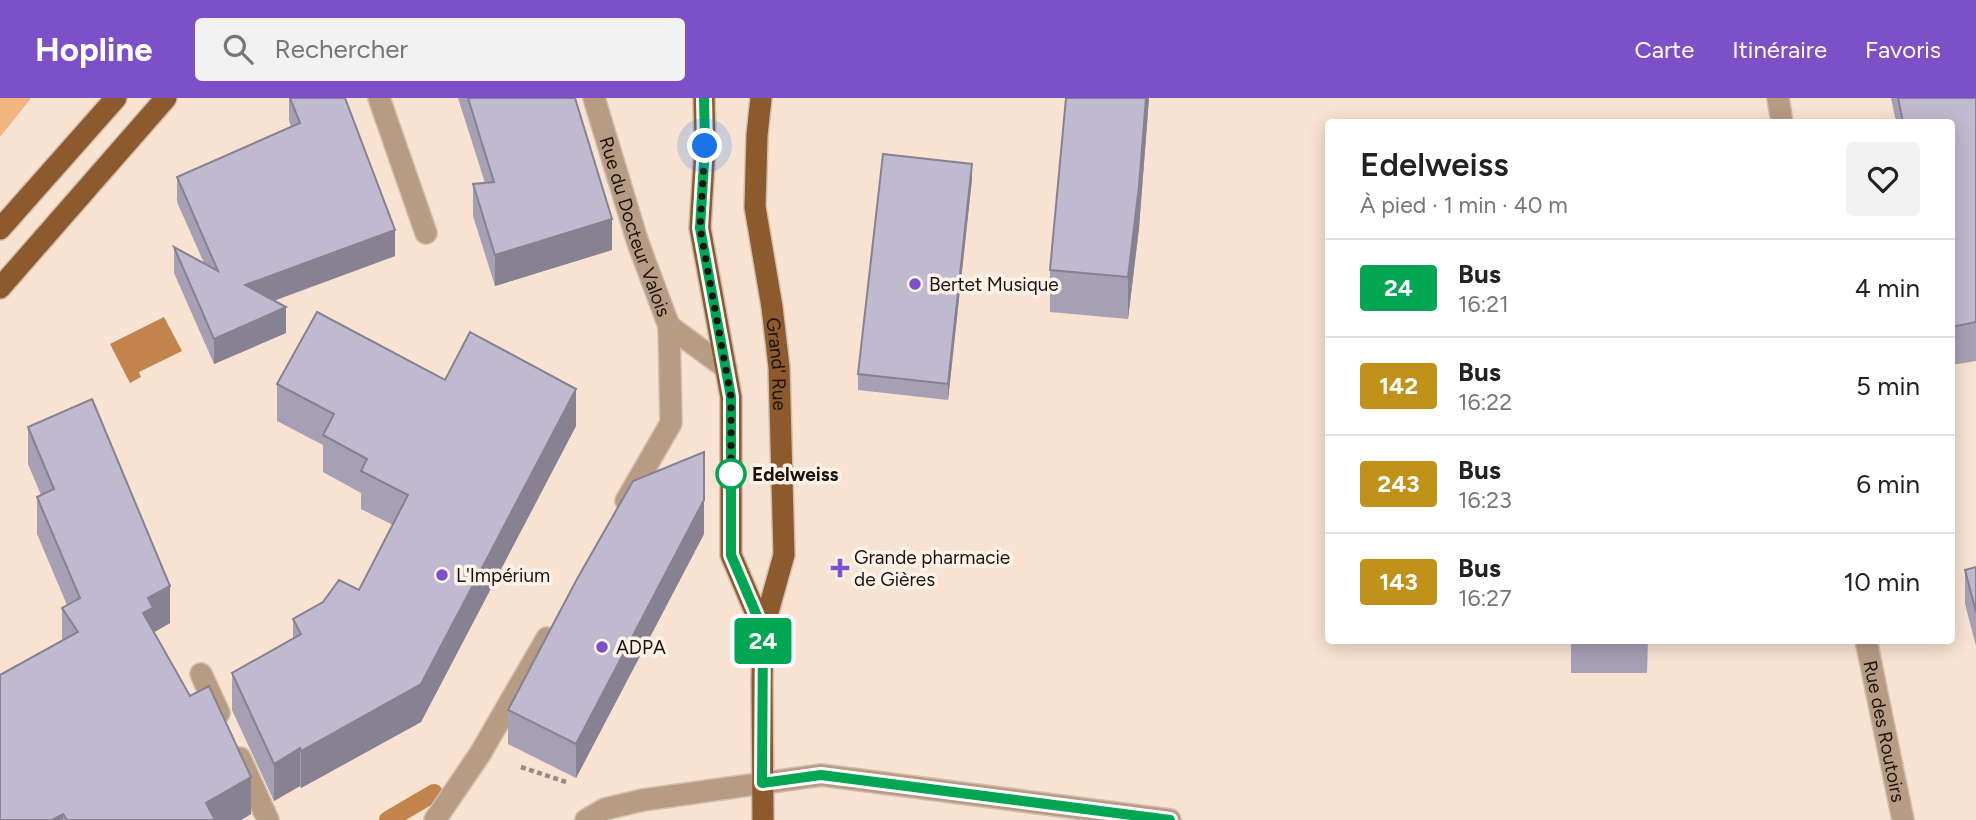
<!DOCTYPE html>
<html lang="fr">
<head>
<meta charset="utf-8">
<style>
	:root { --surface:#fff; --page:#f2f2f2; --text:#222; --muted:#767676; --line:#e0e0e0; --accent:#7e50c8 }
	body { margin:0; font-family:Figtree,sans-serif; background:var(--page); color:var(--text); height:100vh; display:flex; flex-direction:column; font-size:26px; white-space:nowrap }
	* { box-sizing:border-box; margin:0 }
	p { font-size:23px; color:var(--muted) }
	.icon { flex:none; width:38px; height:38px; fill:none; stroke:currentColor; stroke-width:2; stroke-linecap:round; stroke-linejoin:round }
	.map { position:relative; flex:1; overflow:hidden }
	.panel { position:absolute; left:1325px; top:21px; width:630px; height:525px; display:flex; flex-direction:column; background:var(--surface); border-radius:7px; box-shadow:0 4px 18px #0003 }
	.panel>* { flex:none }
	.badge { padding:0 14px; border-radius:5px; font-size:24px; line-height:46px }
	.you { position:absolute; width:35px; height:35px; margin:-18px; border:5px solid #fff; border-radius:50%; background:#1a73e8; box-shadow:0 0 0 10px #1a73e833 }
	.map>.badge { position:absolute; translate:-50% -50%; box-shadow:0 0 0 4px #fff }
	.round { display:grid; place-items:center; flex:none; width:74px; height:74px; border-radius:7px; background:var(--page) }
	.head { display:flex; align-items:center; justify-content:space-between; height:119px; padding:0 35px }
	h1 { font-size:33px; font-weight:600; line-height:52px }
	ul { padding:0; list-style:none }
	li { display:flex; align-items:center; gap:21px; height:98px; padding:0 35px; border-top:2px solid var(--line) }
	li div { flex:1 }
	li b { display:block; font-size:26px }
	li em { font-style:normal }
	li .badge { min-width:77px; font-weight:700; text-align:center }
	header { display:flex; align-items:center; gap:42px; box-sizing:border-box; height:98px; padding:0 35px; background:var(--accent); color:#fff }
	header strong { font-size:33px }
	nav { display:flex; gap:38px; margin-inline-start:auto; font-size:24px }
	.search { width:490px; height:63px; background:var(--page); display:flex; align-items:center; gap:18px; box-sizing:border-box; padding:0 24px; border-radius:7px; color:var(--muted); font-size:26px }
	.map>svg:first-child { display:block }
</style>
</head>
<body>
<header>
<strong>Hopline</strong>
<div class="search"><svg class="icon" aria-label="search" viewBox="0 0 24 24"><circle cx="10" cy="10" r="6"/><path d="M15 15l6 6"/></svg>Rechercher</div>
<nav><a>Carte</a><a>Itinéraire</a><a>Favoris</a></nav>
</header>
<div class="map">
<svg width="1976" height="722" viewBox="0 0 1976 722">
	<rect width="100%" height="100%" fill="#f8e3d2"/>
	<!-- green -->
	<path fill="#f2b480" d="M 0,0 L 31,0 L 0,39 Z"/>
	<!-- water -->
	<path fill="#c3844c" d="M 164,219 L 182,253 L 139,274 L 141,279 L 130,285 L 110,246 Z"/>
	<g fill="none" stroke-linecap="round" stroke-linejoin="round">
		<!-- stream -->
		<path stroke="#c3844c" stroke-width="18" d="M 388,722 L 434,695"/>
		<!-- minor casing -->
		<g stroke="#d0beaf" stroke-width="24">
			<g id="minor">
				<path d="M 379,0 L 426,135"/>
				<path id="s1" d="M 594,0 L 638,145 L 669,228 L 726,270"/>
				<path d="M 1778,0 L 1782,24"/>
				<path d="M 626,403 L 671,325 L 669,228"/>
				<path id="s2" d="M 1866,542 L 1903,722"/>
				<path d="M 201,576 L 219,615"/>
				<path d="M 240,660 L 268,722"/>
				<path d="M 435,722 L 480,656 L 547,540"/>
				<path d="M 586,722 L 605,711 L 643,702 L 821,677 L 1170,722"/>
			</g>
		</g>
		<!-- major casing -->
		<g stroke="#d0beaf" stroke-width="24">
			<g id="major">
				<path d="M 704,0 L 705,48 L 700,130 L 731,299 L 731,457 L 763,532"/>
				<path id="s3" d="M 761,0 L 757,37 L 755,109 L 772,209 L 779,269 L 784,457 L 763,532 L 762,583 L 763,722"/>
				<path d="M 0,131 L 116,0"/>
				<path d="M 0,190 L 166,0"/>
			</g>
		</g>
		<!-- path -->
		<path stroke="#9a8b7f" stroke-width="4.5" stroke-dasharray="5 3.5" stroke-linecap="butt" d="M 521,669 L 566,684"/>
		<!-- minor -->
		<use href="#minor" stroke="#b89b83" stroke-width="21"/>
		<!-- major -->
		<use href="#major" stroke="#8c5a2c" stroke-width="21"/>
	</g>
	<!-- wall -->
	<g fill="#a5a0b3">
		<path d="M 289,0 L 345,0 L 395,158 L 274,203 L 286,235 L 214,266 L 174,175 L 174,149 L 204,165 L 177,104 L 177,79 L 291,28 L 289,23 Z"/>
		<path d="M 458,0 L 575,0 L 612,152 L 495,188 L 473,118 L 473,86 L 485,85 Z"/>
		<path d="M 1066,0 L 1149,0 L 1139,130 L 1128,221 L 1050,214 L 1050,172 Z"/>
		<path d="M 1891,0 L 1976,0 L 1976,263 L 1951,267 L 1951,24 L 1896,24 Z"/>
		<path d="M 972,81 L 948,302 L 858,292 L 858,276 Z"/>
		<path d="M 445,282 L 576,328 L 421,624 L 301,690 L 300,688 L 274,703 L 232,612 L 232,575 L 293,541 L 293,521 L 359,492 L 393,427 L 361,411 L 361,395 L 323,374 L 323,347 L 277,323 L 277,286 Z"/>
		<path d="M 28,329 L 170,525 L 153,534 L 251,716 L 241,722 L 0,722 L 62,543 L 62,510 L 67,507 L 37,436 L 37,399 L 41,397 L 28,366 Z"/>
		<path d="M 704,436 L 576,680 L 508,646 L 508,612 Z"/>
		<path d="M 1976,469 L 1976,548 L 1965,506 L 1965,472 Z"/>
		<path d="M 1571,542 L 1648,542 L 1647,575 L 1571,575 Z"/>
	</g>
	<!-- shaded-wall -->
	<g fill="#868292">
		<path d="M 1146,0 L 1149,0 L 1139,130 L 1128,221 L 1128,179 Z"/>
		<path d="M 972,66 L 972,81 L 948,302 L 948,286 Z"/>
		<path d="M 612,121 L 612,152 L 495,188 L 495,157 Z"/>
		<path d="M 395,132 L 395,158 L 245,213 L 245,187 Z"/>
		<path d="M 286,209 L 286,235 L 214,266 L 214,241 Z"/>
		<path d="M 576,291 L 576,328 L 421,624 L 301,690 L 301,653 Z"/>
		<path d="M 704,402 L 704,436 L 576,680 L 576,646 Z"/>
		<path d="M 170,488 L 170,525 L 153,535 L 143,515 L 148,500 Z"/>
		<path d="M 300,650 L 300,688 L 274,703 L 274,666 Z"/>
		<path d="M 251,679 L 251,716 L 241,722 L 206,722 L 206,705 Z"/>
		<path d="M 63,716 L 63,722 L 52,722 Z"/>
	</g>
	<!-- building -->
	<g fill="#c0bad0" stroke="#868292" stroke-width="2">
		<path d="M 290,0 L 345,0 L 395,132 L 245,187 L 286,209 L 214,241 L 174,149 L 218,173 L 177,79 L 300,25 Z"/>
		<path d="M 468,0 L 575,0 L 612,121 L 495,157 L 473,86 L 494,84 Z"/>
		<path d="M 1066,0 L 1146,0 L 1139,88 L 1128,179 L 1050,172 Z"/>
		<path d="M 1898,0 L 1976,0 L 1976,224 L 1951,229 L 1951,24 L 1903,24 Z"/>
		<path d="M 883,56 L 972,66 L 948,286 L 858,276 Z"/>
		<path d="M 317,214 L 445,282 L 470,234 L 576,291 L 421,586 L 301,653 L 300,650 L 274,666 L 232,575 L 301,536 L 293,521 L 323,504 L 339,482 L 359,492 L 408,397 L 361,373 L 367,361 L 323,337 L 334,316 L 277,286 Z"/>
		<path d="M 92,301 L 170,488 L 148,500 L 153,510 L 143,515 L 190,598 L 209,588 L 251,679 L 206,705 L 215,722 L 67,722 L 63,716 L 52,722 L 0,722 L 0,577 L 78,534 L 62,510 L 80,500 L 37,399 L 54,391 L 28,329 Z"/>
		<path d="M 704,354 L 704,402 L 576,646 L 508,612 L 577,481 L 633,383 Z"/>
		<path d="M 1976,469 L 1976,514 L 1965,472 Z"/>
	</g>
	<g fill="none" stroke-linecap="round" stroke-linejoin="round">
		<!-- line casing -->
		<g stroke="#fff" stroke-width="16">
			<path id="line" d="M 704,0 L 705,48 L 700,130 L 731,299 L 731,457 L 763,532 L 762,685 L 821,677 L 1170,722"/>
		</g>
		<!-- line -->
		<use href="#line" stroke="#00a651" stroke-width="10"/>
		<!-- walk -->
		<path stroke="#1b140e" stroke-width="7" stroke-dasharray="0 12.6" d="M 705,48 L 700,130 L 731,299 L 731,376"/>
	</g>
	<!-- markers -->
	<g fill="#7e50c8" stroke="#fff2e8" stroke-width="2.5">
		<circle cx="915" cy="186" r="7"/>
		<path d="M836.5 459.5h7v7h7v7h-7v7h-7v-7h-7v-7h7z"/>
		<circle cx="442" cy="477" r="7"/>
		<circle cx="602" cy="549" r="7"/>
	</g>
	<circle fill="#fff" stroke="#00a651" stroke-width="3.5" cx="731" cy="376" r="14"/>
	<g text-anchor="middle" stroke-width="7" stroke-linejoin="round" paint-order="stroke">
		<!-- street labels -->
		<g font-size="19" fill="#1b140e" stroke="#fff2e8">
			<text dy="7" stroke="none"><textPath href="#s1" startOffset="135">Rue du Docteur Valois</textPath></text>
			<text dy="7" stroke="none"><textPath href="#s3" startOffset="268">Grand' Rue</textPath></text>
			<text dy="7" stroke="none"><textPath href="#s2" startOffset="93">Rue des Routoirs</textPath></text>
		</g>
		<!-- poi labels -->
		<g font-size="19" fill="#1b140e" stroke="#fff2e8" text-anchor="start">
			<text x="929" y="193">Bertet Musique</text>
			<text x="854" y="466">Grande pharmacie<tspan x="854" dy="22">de Gières</tspan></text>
			<text x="456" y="484">L'Impérium</text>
			<text x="616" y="556">ADPA</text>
		</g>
		<!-- stop labels -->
		<g font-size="19" font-weight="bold" fill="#1b140e" stroke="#fff2e8" text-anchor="start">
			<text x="752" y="383">Edelweiss</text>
		</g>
	</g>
</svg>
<div class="you" style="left:705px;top:48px"></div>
<b class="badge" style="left:763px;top:543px;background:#00a651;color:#fff">24</b>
<section class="panel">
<div class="head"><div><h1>Edelweiss</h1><p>À pied · 1 min · 40 m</p></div><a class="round"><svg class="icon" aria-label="heart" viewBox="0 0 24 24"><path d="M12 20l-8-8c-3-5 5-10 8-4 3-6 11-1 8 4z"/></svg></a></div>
<ul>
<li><span class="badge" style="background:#00a651;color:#fff">24</span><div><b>Bus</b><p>16:21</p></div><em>4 min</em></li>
<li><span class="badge" style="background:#c0921a;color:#fff">142</span><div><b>Bus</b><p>16:22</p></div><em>5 min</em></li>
<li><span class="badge" style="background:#c0921a;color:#fff">243</span><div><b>Bus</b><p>16:23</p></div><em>6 min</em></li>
<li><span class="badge" style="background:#c0921a;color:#fff">143</span><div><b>Bus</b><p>16:27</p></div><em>10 min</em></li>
</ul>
</section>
</div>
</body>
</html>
